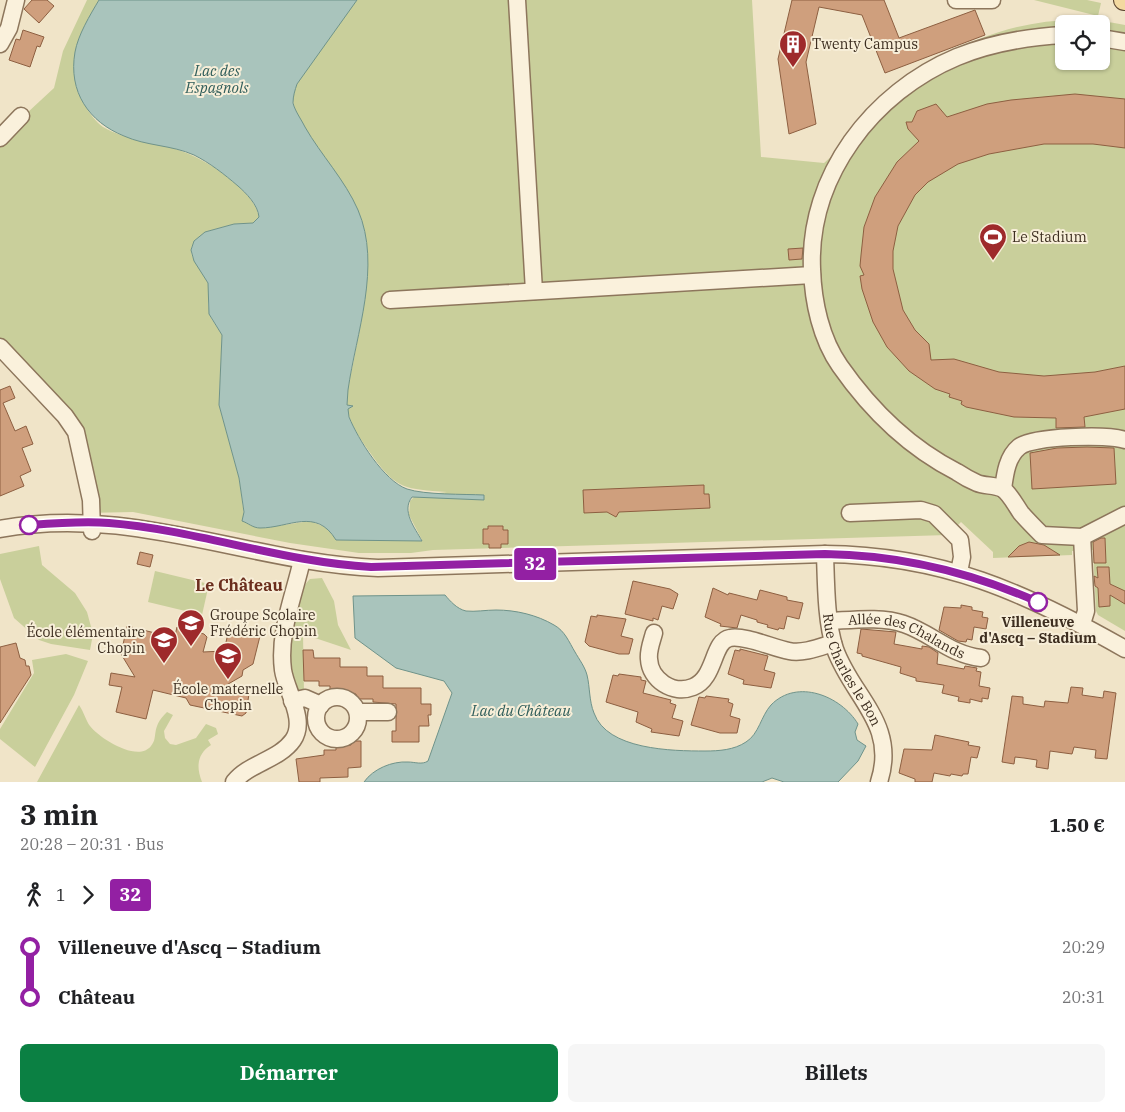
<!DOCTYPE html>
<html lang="fr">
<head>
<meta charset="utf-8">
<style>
	:root { --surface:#fff; --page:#f6f6f6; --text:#202124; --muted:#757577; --accent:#0b8043 }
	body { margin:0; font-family:"IBM Plex Serif",serif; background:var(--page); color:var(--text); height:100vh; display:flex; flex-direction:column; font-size:19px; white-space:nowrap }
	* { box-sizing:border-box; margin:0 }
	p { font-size:16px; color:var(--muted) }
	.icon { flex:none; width:28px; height:28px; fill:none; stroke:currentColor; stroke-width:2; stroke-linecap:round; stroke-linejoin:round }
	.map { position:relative; height:782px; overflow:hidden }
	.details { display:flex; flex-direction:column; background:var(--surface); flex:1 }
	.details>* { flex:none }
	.badge { padding:0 10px; border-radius:4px; font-size:18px; line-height:32px }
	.tools { position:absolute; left:1055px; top:15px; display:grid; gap:10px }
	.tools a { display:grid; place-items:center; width:55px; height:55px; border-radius:8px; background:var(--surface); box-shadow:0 1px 4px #0004; font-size:25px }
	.map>.badge { position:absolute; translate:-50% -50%; box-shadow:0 0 0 2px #fff }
	.legs { display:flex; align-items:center; gap:8px; height:55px; padding:0 20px; font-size:16px }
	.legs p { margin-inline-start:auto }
	.overview { display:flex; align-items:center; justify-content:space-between; height:85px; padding:0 20px }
	h1 { font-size:28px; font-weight:800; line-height:38px }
	.primary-button { display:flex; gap:10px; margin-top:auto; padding:10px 20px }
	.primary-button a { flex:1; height:58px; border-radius:8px; background:var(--accent); color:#fff; font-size:20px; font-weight:800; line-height:58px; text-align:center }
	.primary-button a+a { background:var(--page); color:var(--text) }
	ul { padding:0 20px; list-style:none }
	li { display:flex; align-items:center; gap:18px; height:50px; font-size:19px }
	li i { display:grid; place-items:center; width:8px; height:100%; margin:0 6px; background:currentColor }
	li i::after { content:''; width:12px; height:12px; margin:-6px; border:4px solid; border-radius:50%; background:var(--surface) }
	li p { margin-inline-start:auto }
	li:first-child i { background:linear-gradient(#0000 50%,currentColor 0) }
	li:last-child i { background:linear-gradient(currentColor 50%,#0000 0) }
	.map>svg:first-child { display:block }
</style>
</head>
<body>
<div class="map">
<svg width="1125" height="782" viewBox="0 0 1125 782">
	<rect width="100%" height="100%" fill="#f0e4c8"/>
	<!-- green -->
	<g fill="#c9cf9b" fill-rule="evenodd">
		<path d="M 87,0 L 99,0 C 80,34 62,71 86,107 C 90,114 96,122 103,127 C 123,139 147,141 169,147 C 195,154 218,168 238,186 C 246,193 257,205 259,217 L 253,223 L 234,224 L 205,232 L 192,246 L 191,250 L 192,256 L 208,283 L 210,293 L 208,304 L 211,318 L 222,335 L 219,405 L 239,478 L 245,522 L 262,528 L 311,521 L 331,530 L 422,540 L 409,515 L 410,501 L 415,496 L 447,492 C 406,489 396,490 371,454 C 361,440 350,425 347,408 C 345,392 351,375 354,359 C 362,314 375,267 362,222 C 353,189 291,124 293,97 C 296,75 341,19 357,0 L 752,0 L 761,157 L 824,163 L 943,57 C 997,25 1063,12 1125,25 L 1125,631 L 1098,615 L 1096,611 L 1093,550 L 1072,551 L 1072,555 L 993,558 L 993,552 L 961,522 L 948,535 L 433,550 L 411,553 L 359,553 L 290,543 L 133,512 L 86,513 L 71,417 L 0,341 L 0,138 L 54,88 L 63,51 ZM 1064,24 L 1101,24 L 1101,61 L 1064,61 Z"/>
		<path d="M 1034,0 L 1087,0 L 1101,3 L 1098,16 Z"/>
		<path d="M 39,546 L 42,565 L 75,593 L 87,612 L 93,634 L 90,650 L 51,644 L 39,640 L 14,618 L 0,579 L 0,554 Z"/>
		<path d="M 155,571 L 209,584 L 202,615 L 148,602 Z"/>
		<path d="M 322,578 L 334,601 L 338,625 L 351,650 L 303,634 L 304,692 L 299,693 C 282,672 291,596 310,579 Z"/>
		<path d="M 66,654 L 88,661 L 74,695 L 35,767 L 0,739 L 0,729 L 34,673 L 32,660 Z"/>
		<path d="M 79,705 C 84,712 86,721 90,726 C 99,738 138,763 151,746 C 159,737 150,728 167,712 L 173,715 L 164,731 L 165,738 L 170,744 L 176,745 L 196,738 L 206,724 L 216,728 L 218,734 L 208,740 L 211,745 C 197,754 196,767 202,782 L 37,782 Z"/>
	</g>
	<!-- water -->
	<g fill="#a9c4bc" stroke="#6f938a">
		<path d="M 99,0 L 357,0 L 297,84 C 295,90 293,96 293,103 C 295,111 301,119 305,127 C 321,155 345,180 358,210 C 382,266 356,333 348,390 L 347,405 L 353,406 L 348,409 L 349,417 C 358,439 384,481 407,489 C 425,495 464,494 484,495 L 484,500 L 412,497 C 401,511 415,528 422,541 L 336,540 C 316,507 289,528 260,528 C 253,528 248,523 242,521 L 244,512 L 239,478 L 219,405 L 222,335 L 209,314 L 208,283 L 194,261 L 191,250 L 194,241 L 205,232 L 234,224 L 253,223 L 259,217 C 258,205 246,193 238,186 C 224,174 210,163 194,155 C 172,145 146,146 124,136 C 89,122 68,92 75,52 C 78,35 90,15 99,0 Z"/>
		<path d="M 445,595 C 450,601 457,609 466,611 C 475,612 486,610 496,610 C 516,610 537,615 554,625 C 565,631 569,642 575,652 C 579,659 585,667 587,675 C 590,687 589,701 594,713 C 607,750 672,751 705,751 C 719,751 734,750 746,742 C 759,734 761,716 771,705 C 797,678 841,696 858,724 L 855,732 L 857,740 L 866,746 L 858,761 L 838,782 L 784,782 L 772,778 L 762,782 L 364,782 C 373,769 392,761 408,762 C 415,762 422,765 428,761 L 452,693 L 444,681 L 396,668 L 355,638 L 353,596 Z"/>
	</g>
	<!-- building -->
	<g fill="#cf9f7d" stroke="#8d5f41">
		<path d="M 32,0 L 47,0 L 54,6 L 39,23 L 24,9 Z"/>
		<path d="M 792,0 L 884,0 L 899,38 L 975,10 L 985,35 L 885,73 L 862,15 L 819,7 L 806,62 L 816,124 L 789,134 L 778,59 Z"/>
		<path d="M 23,30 L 44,37 L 40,47 L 37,46 L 30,67 L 9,60 L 16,39 L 20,40 Z"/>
		<path d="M 1075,94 L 1125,99 L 1125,148 L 1093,144 L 1044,144 L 989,154 L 958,164 L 928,182 L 915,195 L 898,226 L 893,251 L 893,269 L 903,310 L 915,330 L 929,344 L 931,360 L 954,359 L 999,372 L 1044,376 L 1095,372 L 1125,366 L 1125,409 L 1084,417 L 1085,427 L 1056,428 L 1056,418 L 1014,417 L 966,407 L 961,404 L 962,401 L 949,397 L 950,394 L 935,389 L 909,371 L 887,347 L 873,322 L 862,289 L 860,276 L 864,275 L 860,266 L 861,255 L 864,227 L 875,197 L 897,162 L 919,141 L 908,129 L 906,122 L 912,122 L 917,111 L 936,104 L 947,117 L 987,104 L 1011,100 Z"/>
		<path d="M 803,248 L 802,259 L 789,260 L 788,249 Z"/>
		<path d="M 10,386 L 15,398 L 3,403 L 15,431 L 26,426 L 33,444 L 22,448 L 31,471 L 20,476 L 24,486 L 0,496 L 0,390 Z"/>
		<path d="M 1087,447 L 1114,448 L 1116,484 L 1032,489 L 1030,453 L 1057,448 Z"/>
		<path d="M 704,485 L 704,494 L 709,494 L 710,508 L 619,512 L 616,517 L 607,512 L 584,513 L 583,490 Z"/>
		<path d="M 488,526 L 503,526 L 503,530 L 508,530 L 508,544 L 501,544 L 501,548 L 489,548 L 489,544 L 483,544 L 483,529 L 488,529 Z"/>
		<path d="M 1101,538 L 1105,538 L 1106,563 L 1094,563 L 1093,542 Z"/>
		<path d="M 1029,542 L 1044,545 L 1060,555 L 1008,557 L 1019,546 Z"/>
		<path d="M 140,552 L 153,555 L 150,567 L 137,564 Z"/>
		<path d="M 1097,567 L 1109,567 L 1110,584 L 1125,591 L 1125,604 L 1110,595 L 1110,606 L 1099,607 L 1098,588 L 1095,586 L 1094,576 L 1098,578 Z"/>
		<path d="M 633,581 L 670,589 L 678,594 L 673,609 L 662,606 L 658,620 L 653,618 L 653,621 L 625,614 Z"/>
		<path d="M 713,588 L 728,595 L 729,593 L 757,600 L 760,590 L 787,597 L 787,600 L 803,603 L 799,619 L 787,616 L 784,629 L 779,628 L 778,630 L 767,627 L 768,625 L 757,622 L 757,620 L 741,615 L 737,628 L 720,626 L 721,624 L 705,617 Z"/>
		<path d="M 961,605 L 972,607 L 972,610 L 983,612 L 982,617 L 988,618 L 986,629 L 974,627 L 972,640 L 967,639 L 966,642 L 958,641 L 939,630 L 944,607 L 961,608 Z"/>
		<path d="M 597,615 L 626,619 L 621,636 L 633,639 L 629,654 L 619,654 L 589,646 L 585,642 L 591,616 L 597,617 Z"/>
		<path d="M 127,626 L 155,633 L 170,656 L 177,627 L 204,634 L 207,637 L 203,652 L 224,651 L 229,629 L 260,636 L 253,664 L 243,670 L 242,676 L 223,687 L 249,694 L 246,713 L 242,716 L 190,705 L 186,698 L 153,690 L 146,719 L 116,712 L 122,687 L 109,685 L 111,673 L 135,677 L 121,654 Z"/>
		<path d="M 861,629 L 896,632 L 894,644 L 922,649 L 922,646 L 929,647 L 938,653 L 937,664 L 964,669 L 965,666 L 977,668 L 976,671 L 981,672 L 979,686 L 990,688 L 988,699 L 982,698 L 982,702 L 970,699 L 970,703 L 958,701 L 959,697 L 942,693 L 944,685 L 916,681 L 916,678 L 900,673 L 901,667 L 862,656 L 862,654 L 857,653 Z"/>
		<path d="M 16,643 L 20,658 L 25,660 L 26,666 L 29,666 L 31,675 L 0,723 L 0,647 Z"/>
		<path d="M 740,649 L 768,656 L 764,670 L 775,673 L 771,688 L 743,684 L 744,680 L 728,674 L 735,650 L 740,651 Z"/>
		<path d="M 303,650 L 313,650 L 314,658 L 340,658 L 340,667 L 367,667 L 367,676 L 383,676 L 383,688 L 421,688 L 421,704 L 431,704 L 431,715 L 428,715 L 429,726 L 419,726 L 419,742 L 392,742 L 392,731 L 396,731 L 396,704 L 373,702 L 373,699 L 356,699 L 356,694 L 346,694 L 346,690 L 330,689 L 330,686 L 319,686 L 319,681 L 304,681 Z"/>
		<path d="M 619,674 L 641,677 L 641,680 L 646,681 L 643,693 L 671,700 L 670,703 L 676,705 L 672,718 L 683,721 L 679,736 L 651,732 L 652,729 L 636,722 L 638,712 L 606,702 L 613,675 L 618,676 Z"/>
		<path d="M 1071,687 L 1083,688 L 1082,695 L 1103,698 L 1104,691 L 1116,693 L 1107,759 L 1095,758 L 1096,750 L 1074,747 L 1072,754 L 1050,751 L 1048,769 L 1036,767 L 1037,760 L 1024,758 L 1015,757 L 1014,764 L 1002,762 L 1012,696 L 1023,697 L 1023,704 L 1044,707 L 1045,701 L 1068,703 Z"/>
		<path d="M 706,696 L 729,699 L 728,702 L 733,704 L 730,716 L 740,719 L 737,733 L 720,733 L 691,725 L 699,697 L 705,698 Z"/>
		<path d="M 935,735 L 969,742 L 968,745 L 980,747 L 977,758 L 971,757 L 968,774 L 963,774 L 962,776 L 951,774 L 950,776 L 934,773 L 932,782 L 915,782 L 915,779 L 899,773 L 904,749 L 932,750 Z"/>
		<path d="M 351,741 L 361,741 L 361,767 L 348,768 L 348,777 L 320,778 L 320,782 L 299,782 L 296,759 L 324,755 L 324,750 L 336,750 L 336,745 L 351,745 Z"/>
	</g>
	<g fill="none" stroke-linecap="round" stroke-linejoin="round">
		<!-- minor casing -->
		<g stroke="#8d765c" stroke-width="19">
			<g id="minor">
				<path d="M 517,0 L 534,291"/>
				<path d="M 956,0 L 992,0"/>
				<path d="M 1064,35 C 1027,37 991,43 957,57 C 873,92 808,176 812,269 C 813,302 821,339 840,366 C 870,409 910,448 957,472 C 963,476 970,480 977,483 C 984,486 996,485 1003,489 C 1010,494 1016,506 1021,513 C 1028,521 1035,528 1042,535 L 1082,537 L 1125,515"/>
				<path d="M 1101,38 L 1125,42"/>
				<path d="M 0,44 L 9,28 L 16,0"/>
				<path d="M 0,138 L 21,116"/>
				<path d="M 390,300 L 812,275"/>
				<path d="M 0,347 L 65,416 L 76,432 L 91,500 L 92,531"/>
				<path d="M 1003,489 C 1005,474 1007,457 1019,447 C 1032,436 1108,434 1125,440"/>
				<path d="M 850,513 L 921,510 L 934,514 L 960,540 L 962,557 L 959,572"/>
				<path d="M 0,529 C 131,504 250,563 378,568 L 825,554 C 942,555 1025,592 1125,649"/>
				<path d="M 1082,537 L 1086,611 L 1082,624"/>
				<path id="s1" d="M 825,554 C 826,583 826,623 835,649 C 852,697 898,724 879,782"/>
				<path id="s2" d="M 830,621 C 852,620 882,616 904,624 C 931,633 951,655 981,658"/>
				<path d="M 654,633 C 652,641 648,650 649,659 C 650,680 673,695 693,687 C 716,678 712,641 730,638 C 745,635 773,648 789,651 C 803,654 820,647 833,643"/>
				<circle cx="337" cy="718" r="21"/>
				<path d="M 292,701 L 305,698 L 321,705"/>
				<path d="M 358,712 L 388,712"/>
				<path d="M 234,782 C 249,763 279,760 293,740 C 307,720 286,691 283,670 C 278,633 294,596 302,560"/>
			</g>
		</g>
		<!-- major casing -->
		<g stroke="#5b4430" stroke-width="22">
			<path id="major" d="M 1124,0 L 1125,0"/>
		</g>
		<!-- minor -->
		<use href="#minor" stroke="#faf1dc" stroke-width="16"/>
		<!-- major -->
		<use href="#major" stroke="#f3d9a0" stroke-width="20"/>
	</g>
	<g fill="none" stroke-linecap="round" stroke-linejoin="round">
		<!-- line-1 casing -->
		<g stroke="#fff" stroke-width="11">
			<path id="line-1" d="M 29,525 C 56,523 82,521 109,523 C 197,530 282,562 371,567 L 825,554 C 900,555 970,572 1038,602"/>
		</g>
		<!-- line-1 -->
		<use href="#line-1" stroke="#9320a3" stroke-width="8"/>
	</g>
	<!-- icons -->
	<defs>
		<g id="building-pin" transform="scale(1.4375)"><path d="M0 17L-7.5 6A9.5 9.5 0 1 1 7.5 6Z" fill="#9e2a2b" stroke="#f7eed8"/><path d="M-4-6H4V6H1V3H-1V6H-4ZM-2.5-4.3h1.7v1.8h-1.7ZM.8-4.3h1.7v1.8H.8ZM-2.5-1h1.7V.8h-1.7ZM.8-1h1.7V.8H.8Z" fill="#fff"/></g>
		<g id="stadium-pin" transform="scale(1.4375)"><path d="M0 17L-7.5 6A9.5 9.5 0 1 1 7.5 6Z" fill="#9e2a2b" stroke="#f7eed8"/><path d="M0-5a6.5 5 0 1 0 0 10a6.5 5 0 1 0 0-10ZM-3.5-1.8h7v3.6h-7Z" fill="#fff"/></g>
		<g id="school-pin" transform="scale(1.4375)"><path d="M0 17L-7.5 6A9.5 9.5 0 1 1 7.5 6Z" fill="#9e2a2b" stroke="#f7eed8"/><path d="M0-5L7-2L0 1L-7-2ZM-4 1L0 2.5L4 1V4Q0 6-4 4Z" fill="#fff"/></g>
	</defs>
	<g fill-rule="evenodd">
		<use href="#building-pin" x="793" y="44"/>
		<use href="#stadium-pin" x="993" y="237"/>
		<use href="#school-pin" x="191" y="623"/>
		<use href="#school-pin" x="164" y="640"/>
		<use href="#school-pin" x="228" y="656"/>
	</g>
	<!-- markers -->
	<g fill="#fff" stroke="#9320a3" stroke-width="2.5">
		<circle cx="29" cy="525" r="9"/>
		<circle cx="1038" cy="602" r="9"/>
	</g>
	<g text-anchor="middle" stroke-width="4" stroke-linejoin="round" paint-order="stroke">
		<!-- poi labels -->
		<g font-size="14" fill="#3d2e20" stroke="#f7eed8" text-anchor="start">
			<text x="812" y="49">Twenty Campus</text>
			<text x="1012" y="242">Le Stadium</text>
			<text x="210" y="620">Groupe Scolaire<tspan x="210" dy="16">Frédéric Chopin</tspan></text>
			<text x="145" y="637" text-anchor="end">École élémentaire<tspan x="145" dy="16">Chopin</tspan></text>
			<text x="228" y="694" text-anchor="middle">École maternelle<tspan x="228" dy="16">Chopin</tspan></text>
		</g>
		<!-- stop labels -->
		<g font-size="14" font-weight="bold" fill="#3d2e20" stroke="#f7eed8">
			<text x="1038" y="627">Villeneuve<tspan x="1038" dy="16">d'Ascq – Stadium</tspan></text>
		</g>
		<!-- street labels -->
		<g font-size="14" fill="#3d2e20" stroke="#f7eed8">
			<text dy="5" stroke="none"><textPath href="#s2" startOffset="80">Allée des Chalands</textPath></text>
			<text dy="5" stroke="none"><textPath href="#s1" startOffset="121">Rue Charles le Bon</textPath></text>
		</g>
		<!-- water labels -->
		<g font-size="15" font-style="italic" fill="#2f5d5a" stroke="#f7eed8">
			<text x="217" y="76">Lac des<tspan x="217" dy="17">Espagnols</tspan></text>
			<text x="521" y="716">Lac du Château</text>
		</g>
		<!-- quarter labels -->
		<g font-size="16" font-weight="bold" fill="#6b2e1e" stroke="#f7eed8">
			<text x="239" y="591">Le Château</text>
		</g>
	</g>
</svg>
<div class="tools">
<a><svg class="icon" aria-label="locate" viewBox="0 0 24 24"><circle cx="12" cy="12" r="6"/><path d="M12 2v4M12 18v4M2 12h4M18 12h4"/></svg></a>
</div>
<b class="badge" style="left:535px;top:564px;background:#9320a3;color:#fff">32</b>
</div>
<section class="details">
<div class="overview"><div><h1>3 min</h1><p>20:28 – 20:31 · Bus</p></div><b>1.50 €</b></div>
<div class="legs"><svg class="icon" aria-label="walk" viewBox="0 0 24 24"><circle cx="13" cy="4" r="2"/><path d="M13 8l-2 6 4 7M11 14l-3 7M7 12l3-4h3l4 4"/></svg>1<svg class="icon" aria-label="forward" viewBox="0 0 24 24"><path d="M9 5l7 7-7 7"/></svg><b class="badge" style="background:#9320a3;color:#fff">32</b></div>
<ul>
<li><i style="color:#9320a3"></i><b>Villeneuve d'Ascq – Stadium</b><p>20:29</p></li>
<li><i style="color:#9320a3"></i><b>Château</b><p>20:31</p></li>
</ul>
<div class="primary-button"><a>Démarrer</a><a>Billets</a></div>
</section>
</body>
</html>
